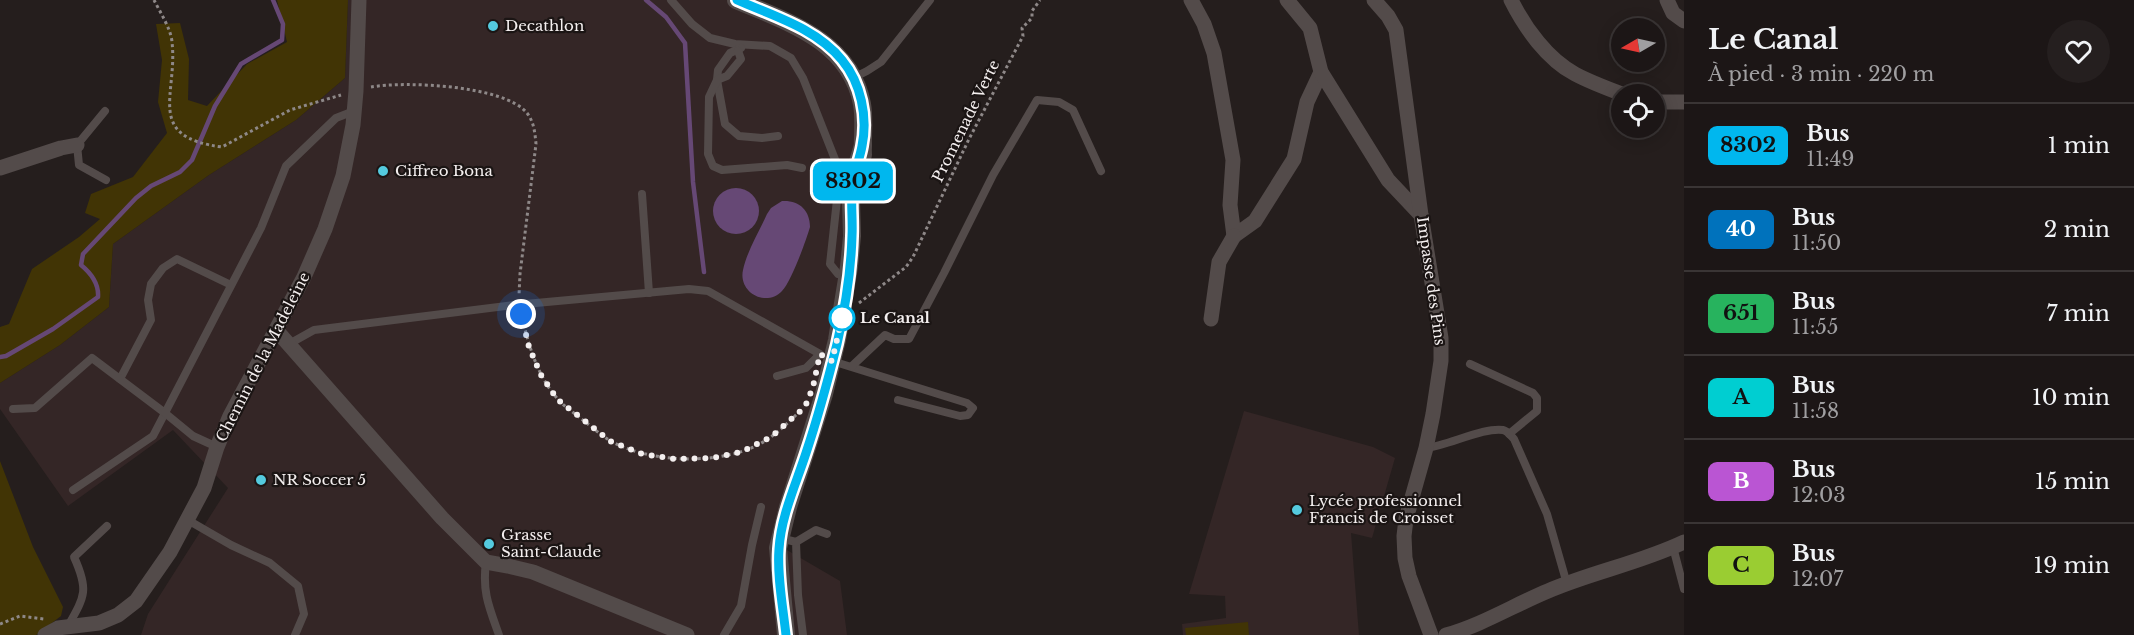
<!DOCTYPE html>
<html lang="fr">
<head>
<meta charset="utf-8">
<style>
	:root { --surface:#1c1616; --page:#251f1f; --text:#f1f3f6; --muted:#a09fa1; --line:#3a3535 }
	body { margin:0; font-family:"Libre Baskerville",serif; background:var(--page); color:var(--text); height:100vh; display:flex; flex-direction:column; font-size:22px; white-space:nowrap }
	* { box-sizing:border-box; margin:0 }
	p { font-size:20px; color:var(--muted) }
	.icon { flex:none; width:33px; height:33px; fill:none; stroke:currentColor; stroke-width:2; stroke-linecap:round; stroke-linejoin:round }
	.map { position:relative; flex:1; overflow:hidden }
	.sheet { display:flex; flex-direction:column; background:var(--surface); width:450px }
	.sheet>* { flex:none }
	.badge { padding:0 12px; border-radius:9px; font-size:21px; line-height:39px }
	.needle { width:39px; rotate:261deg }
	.tools { position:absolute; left:1611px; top:18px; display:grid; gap:12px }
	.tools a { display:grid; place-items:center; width:54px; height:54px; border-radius:50%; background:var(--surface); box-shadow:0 3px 15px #0003,0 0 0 2px var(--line); font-size:30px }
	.you { position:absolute; width:30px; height:30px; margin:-15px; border:4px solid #fff; border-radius:50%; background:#1a73e8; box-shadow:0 0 0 9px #1a73e833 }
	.map>.badge { position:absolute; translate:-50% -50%; box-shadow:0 0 0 3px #fff }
	.round { display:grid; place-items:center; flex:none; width:63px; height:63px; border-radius:32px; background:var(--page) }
	.summary { display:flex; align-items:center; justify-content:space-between; height:102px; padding:0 24px }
	h1 { font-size:28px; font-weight:700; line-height:45px }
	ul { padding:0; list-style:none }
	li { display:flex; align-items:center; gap:18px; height:84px; padding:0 24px; border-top:2px solid var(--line) }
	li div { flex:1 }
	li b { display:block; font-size:22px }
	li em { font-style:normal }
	li .badge { min-width:66px; font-weight:700; text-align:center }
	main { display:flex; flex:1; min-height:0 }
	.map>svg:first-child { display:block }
</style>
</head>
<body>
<main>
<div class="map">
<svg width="1684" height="635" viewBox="0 0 1684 635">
	<rect width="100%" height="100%" fill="#251e1d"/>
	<!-- built -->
	<g fill="#342626">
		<path d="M 348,0 L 741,0 L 839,57 L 869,129 L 833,336 L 780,546 L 840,581 L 847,635 L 141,635 L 148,614 L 228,488 L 173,430 L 68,506 L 0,409 L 0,383 L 60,345 L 109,307 L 113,244 L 209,175 L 296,120 L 345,78 Z"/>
		<path d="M 1244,411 L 1373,447 L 1395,458 L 1372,538 L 1351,533 L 1359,635 L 1183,635 L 1182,624 L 1226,618 L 1225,596 L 1189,594 Z"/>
	</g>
	<!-- green -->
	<g fill="#413405">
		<path d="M 277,0 L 348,0 L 345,78 L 296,120 L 209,175 L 113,244 L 109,307 L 60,345 L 0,383 L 0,327 L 9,324 L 32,269 L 79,237 L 100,219 L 85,213 L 91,194 L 133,177 L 167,133 L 158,102 L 162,60 L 156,24 L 180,23 L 189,59 L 188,100 L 207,106 L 247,64 L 287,42 Z"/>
		<path d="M 0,461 L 33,547 L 63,607 L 61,616 L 36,635 L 0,635 Z"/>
		<path d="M 1248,622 L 1249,635 L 1186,635 L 1185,628 Z"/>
	</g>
	<!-- water -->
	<g fill="#664875">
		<circle cx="736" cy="211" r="23"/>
		<path d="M 782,201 C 799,200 810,210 810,227 C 806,241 791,282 782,291 C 766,308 738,292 743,270 C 747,251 759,232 767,214 L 771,208 Z"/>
	</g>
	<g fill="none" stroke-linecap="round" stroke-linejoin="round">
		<!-- stream -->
		<g stroke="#664875" stroke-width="4.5">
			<path d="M 646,0 L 666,17 L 685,43 L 693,182 L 704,272"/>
			<path d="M 0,357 L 6,356 L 53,329 L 98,297 C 99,284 92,274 81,265 L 83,254 L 136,198 L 151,186 L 180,172 L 192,160 L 215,106 L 241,64 L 282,40 L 283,24 L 273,0"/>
		</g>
		<!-- path -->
		<g stroke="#8e8888" stroke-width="3" stroke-dasharray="3 3" stroke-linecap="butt">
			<path d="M 154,0 C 160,12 171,29 172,42 C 178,95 144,137 222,147 L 290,110 L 341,95"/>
			<path d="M 371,87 C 405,81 504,85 527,113 C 534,122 535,133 536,144 L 520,274 L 519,295"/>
			<path d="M 859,303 L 906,267 L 913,257 L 969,139 L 1023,36 L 1022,28 L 1032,18 L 1032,11 L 1040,0"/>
			<path d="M 521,313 C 528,343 536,373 556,397 C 562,405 572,411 580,418 C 590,425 599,434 609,440 C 648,463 716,465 756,446 C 774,437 788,423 802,409"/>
			<path d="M 0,624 L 20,616 L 44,619"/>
		</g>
		<!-- lane -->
		<g stroke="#534b4a" stroke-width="8">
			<path d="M 671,0 L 692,24 L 710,38 L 735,44 L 770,46 L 791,58 L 803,78 L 840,172 L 830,264 L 838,274 L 847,276"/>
			<path d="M 741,48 L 730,53 L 718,70 L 717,80 L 725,124 L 739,136 L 762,138 L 778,136"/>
			<path d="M 738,51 L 741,59 L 727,76 L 717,80 L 709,97 L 708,154 L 713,166 L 722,170 L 787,165 L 802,168"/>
			<path d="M 853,78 L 867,71 L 881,62 L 930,0"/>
			<path d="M 105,111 L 77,145 L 79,165 L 106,180"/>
			<path d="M 642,194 L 649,293"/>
			<path d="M 289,344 L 314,330 L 514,305 L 689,289 L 708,291 L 820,354 L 806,368 L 777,376"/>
			<path d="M 832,361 L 967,403 L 973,408 L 968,415 L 960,416 L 898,400"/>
			<path d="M 1470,364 L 1533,393 L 1537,398 L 1537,411 L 1509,434"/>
			<path d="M 852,366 L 885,335 L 894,339 L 909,339 L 944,273 L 993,175 L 1037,100 L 1059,102 L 1073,110 L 1101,171"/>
			<path d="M 120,379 L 151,320 L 148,300 L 151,284 L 163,268 L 177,259 L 231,285"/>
			<path d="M 13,409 L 35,408 L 92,358 L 165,413 L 153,436 L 73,490"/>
			<path d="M 217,447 L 193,436 L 165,413 L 261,228 L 286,166 L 336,118 L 354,111"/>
			<path d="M 1426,448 C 1447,446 1484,427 1503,430 C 1508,431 1511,436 1514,439 L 1547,514 L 1567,584"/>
			<path d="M 186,519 L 231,545 L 270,563 L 298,586 L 304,614 L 295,635"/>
			<path d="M 780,538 L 796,542 L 798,595 L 803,635"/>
			<path d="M 796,542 L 816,530 L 827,534"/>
			<path d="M 1673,547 L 1684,589"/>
			<path d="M 486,562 C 482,592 489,607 499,635"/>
			<path d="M 68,626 C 85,596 89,590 74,557 L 107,526"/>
			<path d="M 724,635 L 741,606 L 752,545 L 761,507"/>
		</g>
		<!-- street -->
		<g stroke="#534b4a" stroke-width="15">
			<path d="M 1191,0 L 1204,24 L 1214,53 L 1233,160 L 1230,205 L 1234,236 L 1255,221 L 1294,159 L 1307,102 L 1321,72"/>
			<path d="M 1287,0 L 1310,28 L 1321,72 L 1388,180 L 1421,215"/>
			<path d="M 1374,0 L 1388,16 L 1396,30 L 1421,215 L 1441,338 L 1441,361 L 1433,414 L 1426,448 L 1406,519 L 1404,536 L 1405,558 L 1409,576 L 1431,635"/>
			<path d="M 1511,0 C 1525,28 1547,59 1575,74 C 1590,82 1606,88 1622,94"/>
			<path d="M 1667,0 L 1673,13 L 1684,21"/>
			<path d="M 1654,102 L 1684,102"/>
			<path d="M 0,168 L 61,148 L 77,145"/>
			<path d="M 1211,319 L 1219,262 L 1234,236"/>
			<path d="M 277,331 L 442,518 L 486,562 L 508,566 L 533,572 L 687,635"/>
			<path d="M 45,635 L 58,628 L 99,623 L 118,615 L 136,601 L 170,552 L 204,488 L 217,447 L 230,416 L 304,277 L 325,229 L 343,176 L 353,125 L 356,91 L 359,0"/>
			<path d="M 1446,635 C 1482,625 1514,605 1548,591 C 1592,572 1640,563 1684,542"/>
		</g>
		<!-- secondary -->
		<g stroke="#534b4a" stroke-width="18">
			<path d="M 736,0 C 788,22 850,41 862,104 C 865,121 862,138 863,155"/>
			<path d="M 786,635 L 778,548 L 788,507 L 824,394 L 837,340 L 849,267 L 852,236 L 851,201 L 853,179 L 863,145"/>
		</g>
	</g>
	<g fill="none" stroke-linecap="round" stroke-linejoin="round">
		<!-- line casing -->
		<g stroke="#fff" stroke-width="14">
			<path id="line" d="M 737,0 C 773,16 816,28 842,60 C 861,83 868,117 862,146 C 860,158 855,169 853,181 C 850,200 853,217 852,236 C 851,271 845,309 837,344 C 828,380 818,417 806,453 C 796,484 781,516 779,549 C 777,577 783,607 786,635"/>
		</g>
		<!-- line -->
		<use href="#line" stroke="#00b7ee" stroke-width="9"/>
		<!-- walk -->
		<path stroke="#f4efef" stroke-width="6" stroke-dasharray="0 10.8" d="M 521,314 L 529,347 L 541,375 L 557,399 L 610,441 L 642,454 L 675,459 L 712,458 L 741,452 L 771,437 L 805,407 L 813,387 L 820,354 L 832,361 L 842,318"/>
	</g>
	<!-- markers -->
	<g fill="#54cade" stroke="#1b1514" stroke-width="2">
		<circle cx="493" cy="26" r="6"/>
		<circle cx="383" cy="171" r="6"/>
		<circle cx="261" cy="480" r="6"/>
		<circle cx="1297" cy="510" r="6"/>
		<circle cx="489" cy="544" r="6"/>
	</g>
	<circle fill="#fff" stroke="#00b7ee" stroke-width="3" cx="842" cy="318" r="12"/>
	<g text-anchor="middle" stroke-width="4.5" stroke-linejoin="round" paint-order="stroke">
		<!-- poi labels -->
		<g font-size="15" fill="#f4efef" stroke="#1b1514" text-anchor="start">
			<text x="505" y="31">Decathlon</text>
			<text x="395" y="176">Ciffreo Bona</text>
			<text x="273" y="485">NR Soccer 5</text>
			<text x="1309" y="506">Lycée professionnel<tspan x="1309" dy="17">Francis de Croisset</tspan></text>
			<text x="501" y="540">Grasse<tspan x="501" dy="17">Saint-Claude</tspan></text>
		</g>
		<!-- street labels -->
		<g font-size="15" fill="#f4efef" stroke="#1b1514">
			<text transform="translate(966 121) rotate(-64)" y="5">Promenade Verte</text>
			<text transform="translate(1431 281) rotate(82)" y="5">Impasse des Pins</text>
			<text transform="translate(263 357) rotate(-63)" y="5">Chemin de la Madeleine</text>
		</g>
		<!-- stop labels -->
		<g font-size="15" font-weight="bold" fill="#f4efef" stroke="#1b1514" text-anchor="start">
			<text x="860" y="323">Le Canal</text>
		</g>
	</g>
</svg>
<div class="tools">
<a><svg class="needle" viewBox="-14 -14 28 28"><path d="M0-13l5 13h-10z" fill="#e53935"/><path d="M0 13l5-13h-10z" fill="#a09fa1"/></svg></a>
<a><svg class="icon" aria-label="locate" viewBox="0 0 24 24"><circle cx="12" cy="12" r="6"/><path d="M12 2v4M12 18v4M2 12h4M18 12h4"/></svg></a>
</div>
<div class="you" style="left:521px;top:314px"></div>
<b class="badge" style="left:853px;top:181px;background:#00b7ee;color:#111">8302</b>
</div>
<section class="sheet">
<div class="summary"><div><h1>Le Canal</h1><p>À pied · 3 min · 220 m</p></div><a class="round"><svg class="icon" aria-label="heart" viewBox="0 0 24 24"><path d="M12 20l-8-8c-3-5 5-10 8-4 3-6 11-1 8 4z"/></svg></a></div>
<ul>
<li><span class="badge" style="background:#00b7ee;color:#111">8302</span><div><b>Bus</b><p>11:49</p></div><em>1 min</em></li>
<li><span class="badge" style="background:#0072bc;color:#fff">40</span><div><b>Bus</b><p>11:50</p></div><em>2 min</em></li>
<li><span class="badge" style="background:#27b35e;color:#111">651</span><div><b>Bus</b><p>11:55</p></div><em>7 min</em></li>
<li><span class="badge" style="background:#00ced1;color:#111">A</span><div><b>Bus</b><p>11:58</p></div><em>10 min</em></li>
<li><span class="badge" style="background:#ba55d3;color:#fff">B</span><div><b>Bus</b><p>12:03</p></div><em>15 min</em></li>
<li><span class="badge" style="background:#9acd32;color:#111">C</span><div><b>Bus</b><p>12:07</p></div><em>19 min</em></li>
</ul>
</section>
</main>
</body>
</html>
